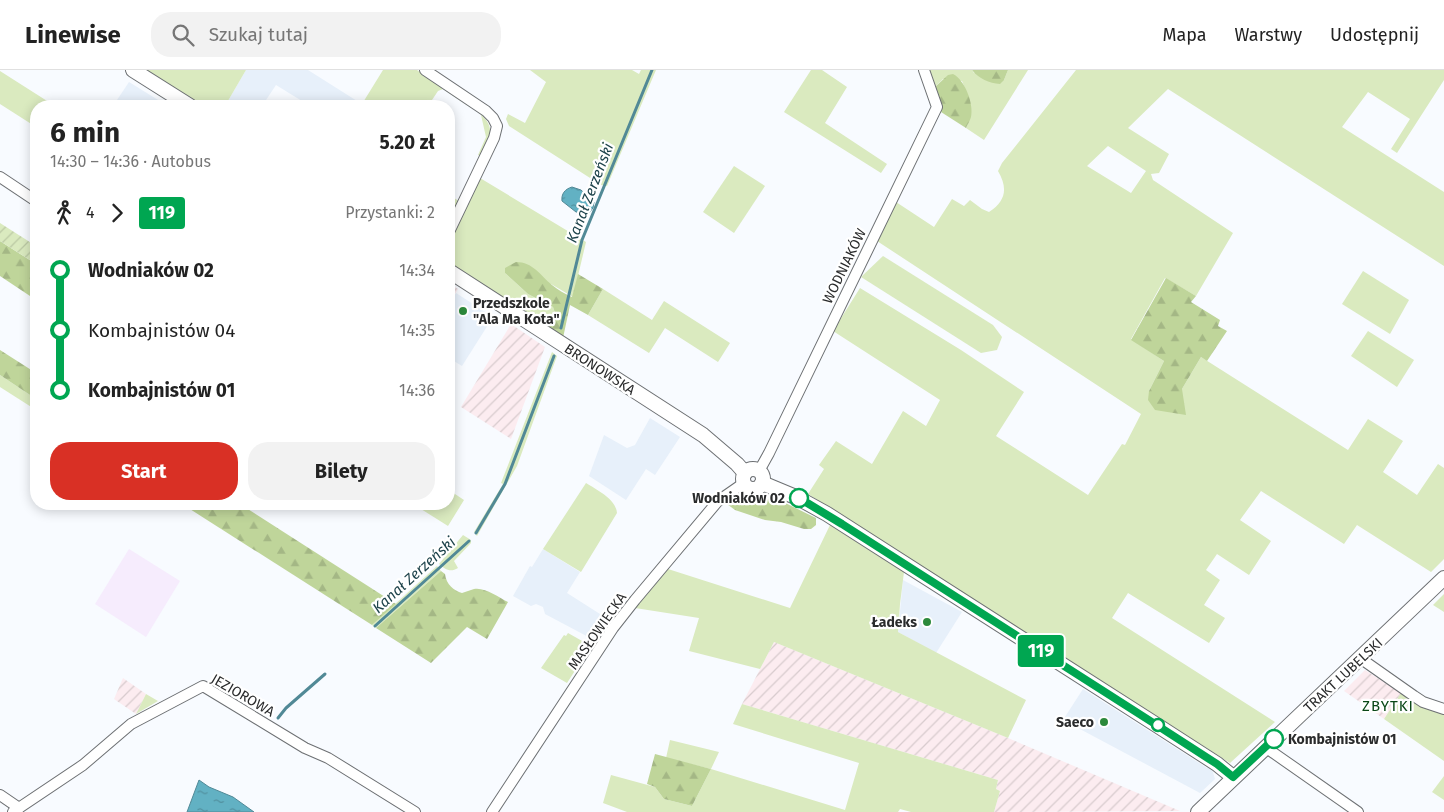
<!DOCTYPE html>
<html lang="pl">
<head>
<meta charset="utf-8">
<style>
	:root { --surface:#fff; --page:#f2f2f2; --text:#222; --muted:#767676; --line:#e0e0e0; --accent:#d93025 }
	body { margin:0; font-family:"Fira Sans",sans-serif; background:var(--page); color:var(--text); height:100vh; display:flex; flex-direction:column; font-size:19px; white-space:nowrap }
	* { box-sizing:border-box; margin:0 }
	p { font-size:16px; color:var(--muted) }
	.icon { flex:none; width:28px; height:28px; fill:none; stroke:currentColor; stroke-width:2; stroke-linecap:round; stroke-linejoin:round }
	.map { position:relative; flex:1; overflow:hidden }
	.panel { position:absolute; left:30px; top:30px; width:425px; height:410px; display:flex; flex-direction:column; background:var(--surface); border-radius:20px; box-shadow:0 2px 12px #0003 }
	.panel>* { flex:none }
	.badge { padding:0 10px; border-radius:4px; font-size:18px; line-height:32px }
	.map>.badge { position:absolute; translate:-50% -50%; box-shadow:0 0 0 2px #fff }
	.legs { display:flex; align-items:center; gap:8px; height:55px; padding:0 20px; font-size:16px }
	.legs p { margin-inline-start:auto }
	.headline { display:flex; align-items:center; justify-content:space-between; height:85px; padding:0 20px }
	h1 { font-size:28px; font-weight:700; line-height:38px }
	.button { display:flex; gap:10px; margin-top:auto; padding:10px 20px }
	.button a { flex:1; height:58px; border-radius:20px; background:var(--accent); color:#fff; font-size:20px; font-weight:700; line-height:58px; text-align:center }
	.button a+a { background:var(--page); color:var(--text) }
	ul { padding:0 20px; list-style:none }
	li { display:flex; align-items:center; gap:18px; height:60px; font-size:19px }
	li i { display:grid; place-items:center; width:8px; height:100%; margin:0 6px; background:currentColor }
	li i::after { content:''; width:12px; height:12px; margin:-6px; border:4px solid; border-radius:50%; background:var(--surface) }
	li p { margin-inline-start:auto }
	li:first-child i { background:linear-gradient(#0000 50%,currentColor 0) }
	li:last-child i { background:linear-gradient(currentColor 50%,#0000 0) }
	header { display:flex; align-items:center; gap:30px; box-sizing:border-box; height:70px; padding:0 25px; background:var(--surface); border-bottom:1px solid var(--line) }
	header strong { font-size:24px }
	nav { display:flex; gap:28px; margin-inline-start:auto; font-size:18px }
	.search { width:350px; height:45px; background:var(--page); display:flex; align-items:center; gap:12px; box-sizing:border-box; padding:0 18px; border-radius:20px; color:var(--muted); font-size:19px }
	.map>svg:first-child { display:block }
</style>
</head>
<body>
<header>
<strong>Linewise</strong>
<div class="search"><svg class="icon" aria-label="search" viewBox="0 0 24 24"><circle cx="10" cy="10" r="6"/><path d="M15 15l6 6"/></svg>Szukaj tutaj</div>
<nav><a>Mapa</a><a>Warstwy</a><a>Udostępnij</a></nav>
</header>
<div class="map">
<svg width="1444" height="742" viewBox="0 0 1444 742">
	<defs>
		<pattern id="industrial-furrows" width="10" height="10" patternUnits="userSpaceOnUse" patternTransform="scale(1.25)"><rect width="10" height="10" fill="#fcecf0"/><path d="M-1 1l2-2M0 10L10 0M9 11l2-2" fill="none" stroke="#d8cbce"/></pattern>
		<pattern id="forest-firs" width="22" height="20" patternUnits="userSpaceOnUse" patternTransform="scale(1.25)"><rect width="22" height="20" fill="#bfd59a"/><path d="M5 1l3.5 6h-7zM16 11l3.5 6h-7z" fill="#a4b785"/></pattern>
		<pattern id="garden-furrows" width="10" height="10" patternUnits="userSpaceOnUse" patternTransform="scale(1.25)"><rect width="10" height="10" fill="#daeabf"/><path d="M-1 1l2-2M0 10L10 0M9 11l2-2" fill="none" stroke="#bbc9a4"/></pattern>
		<pattern id="water-ripples" width="26" height="14" patternUnits="userSpaceOnUse" patternTransform="scale(1.25)"><rect width="26" height="14" fill="#62b1c3"/><path d="M2 4q2-2 4 0t4 0M15 11q2-2 4 0t4 0" fill="none" stroke="#51909f"/></pattern>
	</defs>
	<rect width="100%" height="100%" fill="#f8fbff"/>
	<!-- built -->
	<g fill="#e7f0fa">
		<path d="M 246,0 L 308,0 L 365,36 L 310,36 L 276,15 L 262,36 L 225,36 Z"/>
		<path d="M 129,12 L 163,33 L 161,36 L 113,36 Z"/>
		<path d="M 456,223 L 493,247 L 462,296 L 449,288 L 449,234 Z"/>
		<path d="M 650,348 L 680,367 L 655,405 L 646,399 L 626,430 L 589,406 L 604,365 L 627,378 L 635,375 Z"/>
		<path d="M 543,479 L 580,502 L 567,523 L 611,551 L 598,569 L 594,570 L 545,544 L 543,537 L 536,534 L 531,536 L 513,526 L 530,496 L 532,497 Z"/>
		<path d="M 903,510 L 962,542 L 936,583 L 898,562 Z"/>
		<path d="M 1083,619 L 1207,698 L 1208,697 L 1212,699 L 1215,709 L 1200,723 L 1063,650 Z"/>
	</g>
	<!-- industrial -->
	<g fill="url(#industrial-furrows)">
		<path d="M 449,213 L 458,219 L 449,234 Z"/>
		<path d="M 511,254 L 545,277 L 511,369 L 461,337 Z"/>
		<path d="M 774,572 L 1008,668 L 1180,741 L 994,742 L 1000,721 L 996,719 L 998,710 L 742,634 Z"/>
		<path d="M 1365,600 L 1401,623 L 1384,649 L 1344,621 Z"/>
		<path d="M 123,608 L 146,624 L 136,644 L 114,629 Z"/>
	</g>
	<!-- education -->
	<path fill="#f6ecfd" d="M 129,479 L 180,511 L 146,567 L 95,534 Z"/>
	<!-- green -->
	<g fill="#daeabf" fill-rule="evenodd">
		<path d="M 145,0 L 246,0 L 225,36 L 201,36 Z"/>
		<path d="M 383,0 L 417,0 L 475,41 L 443,19 L 438,21 L 428,36 L 365,36 L 362,34 Z"/>
		<path d="M 530,0 L 632,0 L 639,4 L 641,0 L 656,0 L 607,116 L 601,115 L 509,56 L 506,49 L 508,44 L 525,53 L 546,12 Z"/>
		<path d="M 811,0 L 822,0 L 847,17 L 825,53 L 887,94 L 881,103 L 784,42 Z"/>
		<path d="M 929,0 L 972,0 L 974,3 L 1004,10 L 1008,0 L 1028,0 L 984,70 L 966,58 C 974,39 970,30 962,11 L 943,9 L 935,17 Z"/>
		<path d="M 1076,0 L 1444,0 L 1444,10 L 1397,83 L 1391,79 L 1410,49 L 1368,22 L 1342,57 L 1444,122 L 1444,196 L 1168,19 L 1128,58 L 1169,84 L 1159,103 L 1151,104 L 1153,110 L 1233,163 L 1196,226 L 1165,208 L 1131,269 L 1164,291 L 1149,321 L 1182,319 L 1201,287 L 1348,380 L 1368,349 L 1403,371 L 1383,402 L 1417,425 L 1438,394 L 1444,398 L 1444,489 L 1431,502 L 1357,455 L 1344,474 L 1261,421 L 1240,450 L 1271,471 L 1249,505 L 1217,484 L 1206,500 L 1220,510 L 1204,535 L 1225,548 L 1209,573 L 1128,523 L 1112,548 L 1275,652 L 1230,693 L 808,424 L 824,399 L 819,395 L 836,371 L 872,394 L 903,341 L 926,356 L 940,330 L 833,261 L 860,218 L 961,280 L 1024,322 L 996,366 L 1088,425 L 1122,374 L 1125,375 L 1141,344 L 877,171 L 896,132 L 934,157 L 952,129 L 964,136 L 970,130 L 982,139 L 989,142 C 1006,131 1008,118 998,101 L 1002,93 ZM 1108,76 L 1146,101 L 1131,123 L 1087,96 Z"/>
		<path d="M 0,1 L 55,36 L 36,36 L 36,57 L 0,34 Z"/>
		<path d="M 477,41 C 496,56 492,66 480,86 L 478,85 L 486,67 L 481,45 Z"/>
		<path d="M 734,96 L 765,116 L 734,163 L 703,142 Z"/>
		<path d="M 480,108 L 586,172 L 573,227 L 551,214 L 505,203 L 528,224 L 553,237 L 555,243 L 548,259 L 449,195 L 449,173 Z"/>
		<path d="M 449,125 L 459,131 L 449,154 Z"/>
		<path d="M 883,186 L 993,255 L 1002,267 L 997,280 L 981,283 L 861,207 Z"/>
		<path d="M 1363,201 L 1409,230 L 1390,264 L 1342,234 Z"/>
		<path d="M 603,219 L 652,250 L 664,231 L 730,273 L 718,292 L 665,258 L 649,283 L 588,245 Z"/>
		<path d="M 1368,261 L 1414,290 L 1397,317 L 1351,286 Z"/>
		<path d="M 552,282 L 557,286 L 517,396 L 477,466 L 474,462 L 503,414 L 501,413 Z"/>
		<path d="M 0,305 L 36,329 L 36,340 L 0,317 Z"/>
		<path d="M 586,413 C 597,420 616,429 617,443 L 581,502 L 543,479 Z"/>
		<path d="M 449,420 L 464,430 L 448,456 L 413,434 L 449,434 Z"/>
		<path d="M 830,455 L 904,502 L 900,534 L 898,562 L 1026,630 L 1008,668 L 774,572 L 760,599 L 689,581 L 699,548 L 635,538 L 668,499 L 790,538 Z"/>
		<path d="M 463,465 L 471,470 L 471,473 L 454,491 L 458,498 C 450,503 445,499 439,494 Z"/>
		<path d="M 437,496 L 441,501 L 376,558 L 372,555 Z"/>
		<path d="M 1444,524 L 1444,542 L 1433,535 Z"/>
		<path d="M 568,563 L 591,576 L 567,613 L 541,598 L 564,565 L 566,566 Z"/>
		<path d="M 1401,623 L 1417,634 L 1439,640 L 1444,644 L 1444,691 L 1384,649 Z"/>
		<path d="M 146,624 L 158,631 L 136,644 Z"/>
		<path d="M 742,634 L 998,710 L 996,719 L 1000,721 L 994,742 L 911,742 L 900,739 L 898,742 L 627,742 L 603,733 L 611,705 L 655,717 L 664,729 L 692,736 L 711,699 L 666,688 L 670,670 L 719,682 L 711,699 L 845,740 L 859,693 L 733,654 Z"/>
		<path d="M 1444,706 L 1444,730 L 1432,722 Z"/>
	</g>
	<!-- forest -->
	<g fill="url(#forest-firs)">
		<path d="M 972,0 L 1008,0 L 1004,10 L 1000,14 C 989,13 979,9 972,0 Z"/>
		<path d="M 953,4 C 965,10 974,34 971,47 C 970,51 967,55 966,58 L 941,42 L 942,38 L 935,17 L 948,5 Z"/>
		<path d="M 0,171 L 36,194 L 36,230 L 0,206 Z"/>
		<path d="M 516,192 C 533,192 540,205 552,215 C 558,220 565,224 572,227 L 578,204 L 603,219 L 588,245 L 570,235 L 563,268 L 548,259 L 555,243 L 553,237 L 528,224 L 505,203 L 505,198 Z"/>
		<path d="M 1166,208 L 1196,226 L 1191,232 L 1220,250 L 1218,256 L 1227,261 L 1207,291 L 1201,287 L 1182,319 L 1186,345 L 1155,340 L 1148,330 L 1149,321 L 1164,291 L 1131,270 Z"/>
		<path d="M 0,280 L 36,303 L 36,329 L 0,305 Z"/>
		<path d="M 773,427 L 816,448 L 816,455 L 811,459 L 804,459 L 781,452 L 765,450 L 735,440 L 727,434 L 739,428 Z"/>
		<path d="M 182,434 L 240,434 L 396,534 L 372,555 Z"/>
		<path d="M 441,501 L 445,504 C 446,514 454,521 462,523 C 466,522 470,520 474,519 C 485,517 498,527 508,532 L 487,569 L 467,557 L 431,593 L 376,558 Z"/>
		<path d="M 655,684 L 711,699 L 692,736 L 664,729 L 655,717 L 647,714 Z"/>
	</g>
	<!-- garden -->
	<path fill="url(#garden-furrows)" d="M 0,153 L 36,176 L 36,194 L 0,171 Z"/>
	<!-- water -->
	<g fill="url(#water-ripples)" stroke="#518996">
		<path d="M 572,117 L 581,120 L 594,132 L 593,138 L 589,143 L 576,142 L 562,131 C 561,124 565,119 572,117 Z"/>
		<path d="M 199,710 L 209,717 L 233,727 L 254,742 L 187,742 Z"/>
	</g>
	<g fill="none" stroke-linecap="round" stroke-linejoin="round">
		<!-- stream -->
		<g stroke="#518996" stroke-width="3">
			<path d="M 561,258 L 582,170 L 652,0"/>
			<path d="M 476,463 L 505,414 L 554,286"/>
			<path d="M 375,556 L 469,471"/>
			<path d="M 278,648 L 286,638 L 325,604"/>
		</g>
		<!-- street casing -->
		<g stroke="#6d7073" stroke-width="12">
			<g id="street">
				<path d="M 425,0 L 486,41 L 493,48 L 497,56 L 494,68 L 449,162"/>
				<path d="M 0,107 L 36,131"/>
				<path d="M 759,401 L 769,383 L 937,37 L 924,0"/>
				<path d="M 1360,588 L 1414,626 L 1423,632 L 1444,639"/>
				<path d="M 1265,677 L 1358,742"/>
				<path d="M 0,725 L 19,738"/>
				<path d="M 13,742 L 83,695 L 131,654 L 203,616 L 305,678 L 328,688 L 415,742"/>
				<path d="M 492,742 L 613,558 L 635,530 L 718,431 L 744,413"/>
			</g>
		</g>
		<!-- secondary casing -->
		<g stroke="#6d7073" stroke-width="16">
			<g id="secondary">
				<path d="M 133,0 L 190,36"/>
				<path d="M 449,201 L 703,365 L 737,394 L 745,403"/>
				<circle cx="753" cy="409" r="10"/>
				<path d="M 762,413 L 798,428 L 827,444 L 1155,654 L 1217,694 L 1233,707"/>
				<path d="M 1198,742 L 1444,508"/>
			</g>
		</g>
		<!-- street -->
		<use href="#street" stroke="#fff" stroke-width="10"/>
		<!-- secondary -->
		<use href="#secondary" stroke="#fff" stroke-width="14"/>
	</g>
	<g fill="none" stroke-linecap="round" stroke-linejoin="round">
		<!-- line-1 casing -->
		<g stroke="#fff" stroke-width="11">
			<path id="line-1" d="M 799,428 L 842,454 L 1155,654 L 1217,694 L 1233,707 L 1274,669"/>
		</g>
		<!-- line-1 -->
		<use href="#line-1" stroke="#00a651" stroke-width="8"/>
	</g>
	<!-- markers -->
	<g fill="#2c893b" stroke="#fff" stroke-width="2">
		<circle cx="463" cy="241" r="5"/>
		<circle cx="927" cy="552" r="5"/>
		<circle cx="1104" cy="652" r="5"/>
	</g>
	<g fill="#fff" stroke="#00a651" stroke-width="2.5">
		<circle cx="799" cy="428" r="9"/>
		<circle cx="1158" cy="655" r="6"/>
		<circle cx="1274" cy="669" r="9"/>
	</g>
	<g text-anchor="middle" stroke-width="4.5" stroke-linejoin="round" paint-order="stroke">
		<!-- street labels -->
		<g font-size="14" fill="#2a2b2c" stroke="#fff">
			<text transform="translate(844 196) rotate(-64)" y="5">WODNIAKÓW</text>
			<text transform="translate(600 299) rotate(33)" y="5">BRONOWSKA</text>
			<text transform="translate(597 561) rotate(-55)" y="5">MASŁOWIECKA</text>
			<text transform="translate(1343 605) rotate(-43)" y="5">TRAKT LUBELSKI</text>
			<text transform="translate(243 625) rotate(30)" y="5">JEZIOROWA</text>
		</g>
		<!-- poi labels -->
		<g font-size="14" font-weight="bold" fill="#2a2b2c" stroke="#fff" text-anchor="end">
			<text x="473" y="238" text-anchor="start">Przedszkole<tspan x="473" dy="16">"Ala Ma Kota"</tspan></text>
			<text x="917" y="557">Ładeks</text>
			<text x="1094" y="657">Saeco</text>
		</g>
		<!-- stop labels -->
		<g font-size="14" font-weight="bold" fill="#2a2b2c" stroke="#fff" text-anchor="end">
			<text x="785" y="433">Wodniaków 02</text>
			<text x="1288" y="674" text-anchor="start">Kombajnistów 01</text>
		</g>
		<!-- water labels -->
		<g font-size="15" font-style="italic" fill="#1f444c" stroke="#fff">
			<text transform="translate(590 123) rotate(-69)" y="5">Kanał Zerzeński</text>
			<text transform="translate(414 505) rotate(-42)" y="5">Kanał Zerzeński</text>
		</g>
		<!-- neighbourhood labels -->
		<g font-size="15" letter-spacing="1" fill="#0a4817" stroke="#fff">
			<text x="1388" y="641">ZBYTKI</text>
		</g>
	</g>
</svg>
<b class="badge" style="left:1041px;top:581px;background:#00a651;color:#fff">119</b>
<section class="panel">
<div class="headline"><div><h1>6 min</h1><p>14:30 – 14:36 · Autobus</p></div><b>5.20 zł</b></div>
<div class="legs"><svg class="icon" aria-label="walk" viewBox="0 0 24 24"><circle cx="13" cy="4" r="2"/><path d="M13 8l-2 6 4 7M11 14l-3 7M7 12l3-4h3l4 4"/></svg>4<svg class="icon" aria-label="forward" viewBox="0 0 24 24"><path d="M9 5l7 7-7 7"/></svg><b class="badge" style="background:#00a651;color:#fff">119</b><p>Przystanki: 2</p></div>
<ul>
<li><i style="color:#00a651"></i><b>Wodniaków 02</b><p>14:34</p></li>
<li><i style="color:#00a651"></i><span>Kombajnistów 04</span><p>14:35</p></li>
<li><i style="color:#00a651"></i><b>Kombajnistów 01</b><p>14:36</p></li>
</ul>
<div class="button"><a>Start</a><a>Bilety</a></div>
</section>
</div>
</body>
</html>
